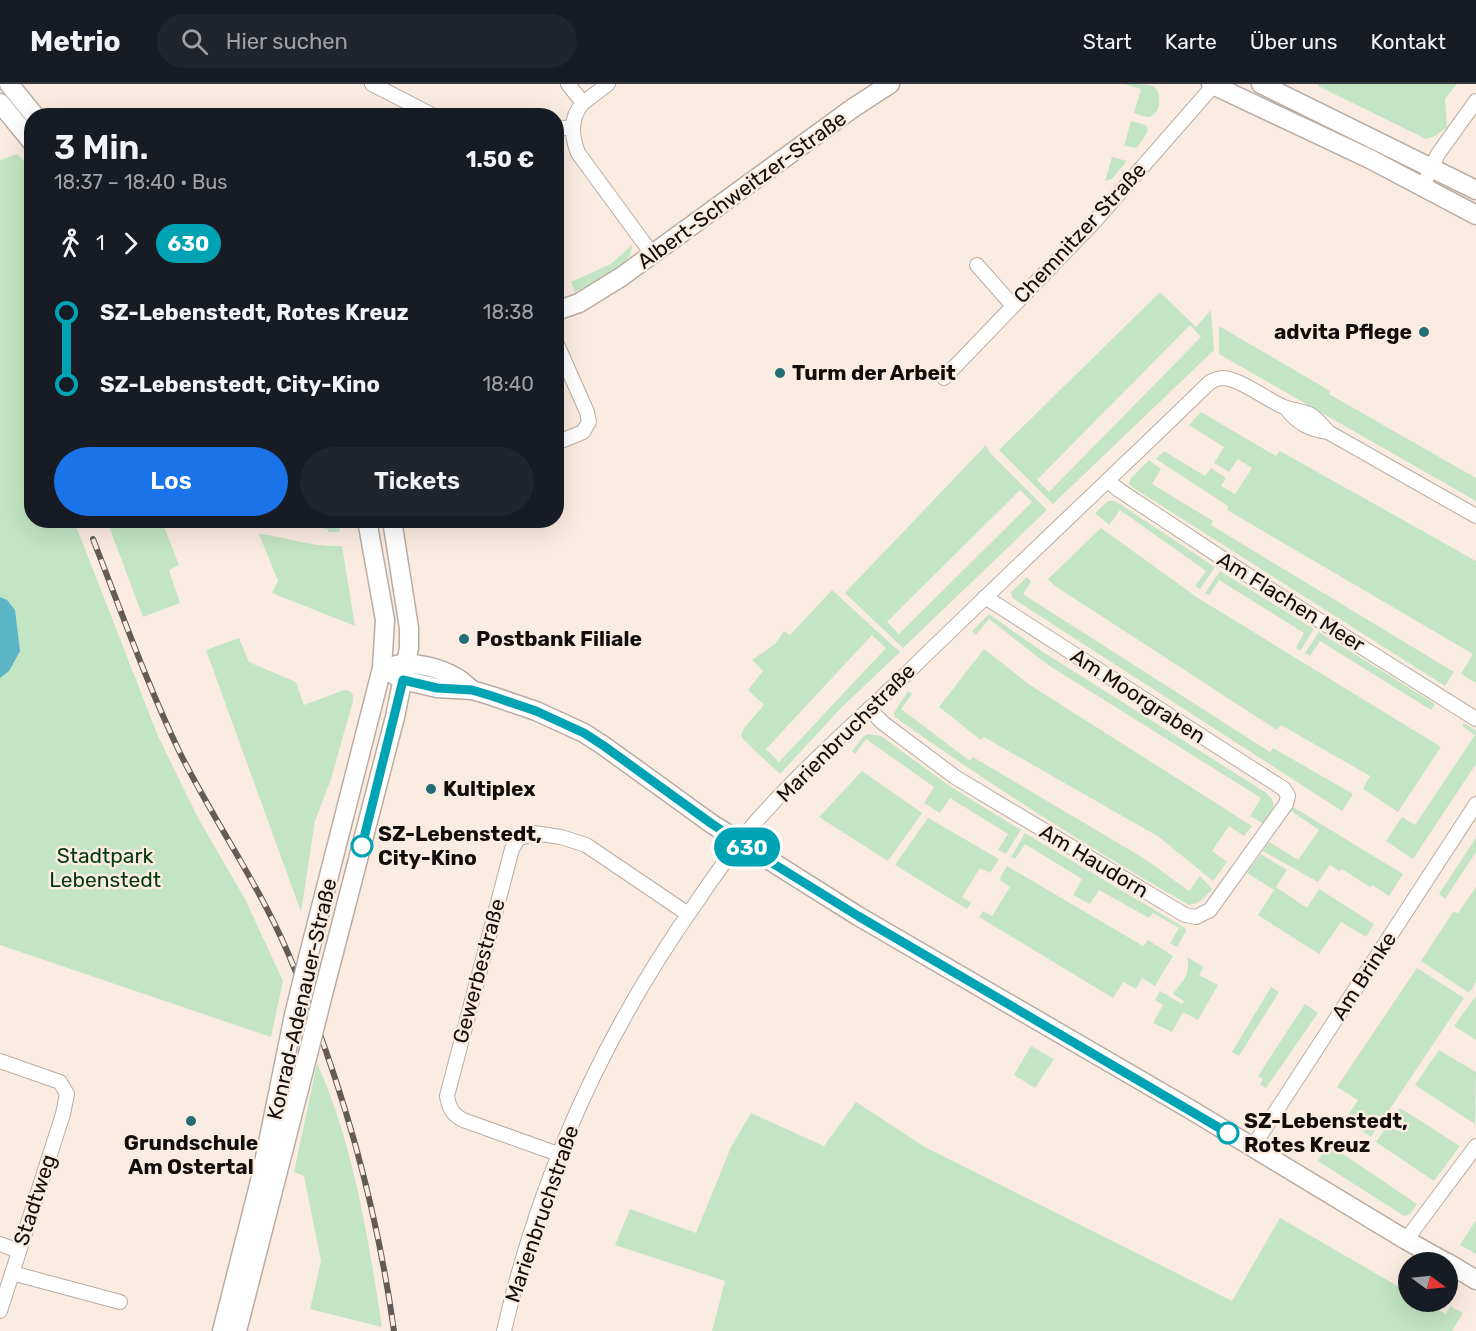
<!DOCTYPE html>
<html lang="de">
<head>
<meta charset="utf-8">
<style>
	:root { --surface:#171b24; --page:#20242c; --text:#f1f3f6; --muted:#9ea1a6; --line:#363941; --accent:#1a73e8 }
	body { margin:0; font-family:Rubik,sans-serif; background:var(--page); color:var(--text); height:100vh; display:flex; flex-direction:column; font-size:22px; white-space:nowrap }
	* { box-sizing:border-box; margin:0 }
	p { font-size:20px; color:var(--muted) }
	.icon { flex:none; width:33px; height:33px; fill:none; stroke:currentColor; stroke-width:2; stroke-linecap:round; stroke-linejoin:round }
	.map { position:relative; flex:1; overflow:hidden }
	.drawer { position:absolute; left:24px; top:24px; width:540px; height:420px; display:flex; flex-direction:column; background:var(--surface); border-radius:24px; box-shadow:0 6px 24px #0002 }
	.drawer>* { flex:none }
	.badge { padding:0 12px; border-radius:20px; font-size:21px; line-height:39px }
	.needle { width:39px; rotate:105deg }
	.controls { position:absolute; left:1398px; top:1168px; display:grid; gap:12px }
	.controls a { display:grid; place-items:center; width:60px; height:60px; border-radius:50%; background:var(--surface); box-shadow:0 6px 24px #0002; font-size:30px }
	.map>.badge { position:absolute; translate:-50% -50%; box-shadow:0 0 0 3px #fff }
	.legs { display:flex; align-items:center; gap:9px; height:66px; padding:0 30px; font-size:20px }
	.legs p { margin-inline-start:auto }
	.head { display:flex; align-items:center; justify-content:space-between; height:102px; padding:0 30px }
	h1 { font-size:33px; font-weight:600; line-height:45px }
	.primary-button { display:flex; gap:12px; margin-top:auto; padding:12px 30px }
	.primary-button a { flex:1; height:69px; border-radius:36px; background:var(--accent); color:#fff; font-size:24px; font-weight:600; line-height:69px; text-align:center }
	.primary-button a+a { background:var(--page); color:var(--text) }
	ul { padding:0 30px; list-style:none }
	li { display:flex; align-items:center; gap:21px; height:72px; font-size:22px }
	li i { display:grid; place-items:center; width:9px; height:100%; margin:0 8px; background:currentColor }
	li i::after { content:''; width:15px; height:15px; margin:-8px; border:4px solid; border-radius:50%; background:var(--surface) }
	li p { margin-inline-start:auto }
	li:first-child i { background:linear-gradient(#0000 50%,currentColor 0) }
	li:last-child i { background:linear-gradient(currentColor 50%,#0000 0) }
	header { display:flex; align-items:center; gap:36px; box-sizing:border-box; height:84px; padding:0 30px; background:var(--surface); border-bottom:2px solid var(--line) }
	header strong { font-size:28px }
	nav { display:flex; gap:33px; margin-inline-start:auto; font-size:21px }
	.search { width:420px; height:54px; background:var(--page); display:flex; align-items:center; gap:15px; box-sizing:border-box; padding:0 21px; border-radius:33px; color:var(--muted); font-size:22px }
	.map>svg:first-child { display:block }
</style>
</head>
<body>
<header>
<strong>Metrio</strong>
<div class="search"><svg class="icon" aria-label="search" viewBox="0 0 24 24"><circle cx="10" cy="10" r="6"/><path d="M15 15l6 6"/></svg>Hier suchen</div>
<nav><a>Start</a><a>Karte</a><a>Über uns</a><a>Kontakt</a></nav>
</header>
<div class="map">
<svg width="1476" height="1247" viewBox="0 0 1476 1247">
	<rect width="100%" height="100%" fill="#fbece1"/>
	<!-- green -->
	<g fill="#c3e5c3" fill-rule="evenodd">
		<path d="M 1124,0 C 1133,0 1146,0 1153,2 C 1163,7 1161,33 1148,33 C 1144,33 1138,30 1134,29 L 1141,5 Z"/>
		<path d="M 1319,0 L 1457,0 L 1445,15 L 1447,43 L 1435,52 L 1426,55 L 1318,2 Z"/>
		<path d="M 1131,37 L 1146,41 L 1148,47 L 1137,64 L 1124,62 Z"/>
		<path d="M 17,70 L 32,84 L 32,436 L 74,437 L 158,652 L 198,734 L 245,815 L 283,897 L 271,953 L 0,861 L 0,76 Z"/>
		<path d="M 1112,73 L 1127,77 L 1112,95 L 1105,97 Z"/>
		<path d="M 632,161 C 633,184 593,199 575,208 L 571,198 L 611,180 Z"/>
		<path d="M 1160,208 L 1196,243 L 1211,226 L 1214,266 L 1053,420 L 999,366 ZM 1190,241 L 1201,253 L 1049,408 L 1037,396 Z"/>
		<path d="M 1219,242 L 1330,307 L 1329,310 L 1476,394 L 1476,417 L 1219,270 Z"/>
		<path d="M 1201,328 L 1276,372 L 1280,367 L 1476,477 L 1476,599 L 1461,590 L 1473,570 L 1227,426 L 1228,422 L 1156,375 L 1164,367 L 1205,392 L 1211,384 L 1226,394 L 1221,402 L 1235,410 L 1252,384 L 1238,375 L 1229,388 L 1214,379 L 1224,363 L 1189,341 Z"/>
		<path d="M 986,361 L 990,369 L 1047,426 L 903,564 L 845,509 ZM 1020,406 L 1032,418 L 899,550 L 887,538 Z"/>
		<path d="M 1149,376 L 1161,385 L 1152,400 L 1213,437 L 1211,441 L 1454,588 L 1445,602 L 1132,403 L 1129,400 L 1131,394 Z"/>
		<path d="M 1108,417 L 1115,417 L 1215,483 L 1200,505 L 1195,502 L 1206,487 L 1120,426 L 1109,441 L 1095,429 Z"/>
		<path d="M 107,437 L 162,437 L 179,481 L 169,486 L 180,519 L 143,533 Z"/>
		<path d="M 254,437 L 338,437 L 340,448 L 328,448 L 328,445 L 285,437 L 280,443 L 256,441 Z"/>
		<path d="M 1101,444 L 1198,514 L 1441,663 L 1398,728 L 1363,705 L 1370,692 L 1281,641 L 1277,646 L 1055,502 L 1048,495 Z"/>
		<path d="M 259,450 C 286,453 315,464 342,462 L 355,542 L 272,509 L 278,497 Z"/>
		<path d="M 1220,487 L 1314,545 L 1300,567 L 1296,564 L 1304,549 L 1219,496 L 1209,511 L 1205,509 Z"/>
		<path d="M 1027,493 L 1031,498 L 1023,510 L 1270,668 L 1273,664 L 1353,710 L 1342,727 L 1012,514 L 1011,508 Z"/>
		<path d="M 832,506 L 900,568 L 842,623 L 780,690 L 744,656 L 741,651 L 744,644 L 764,621 L 748,606 L 763,587 L 752,576 L 775,560 L 784,547 L 790,551 ZM 872,551 L 886,564 L 779,678 L 766,665 Z"/>
		<path d="M 989,530 L 1040,566 L 1265,708 L 1272,715 L 1274,722 L 1264,740 L 1250,732 L 1261,714 L 1048,581 L 989,535 L 976,551 L 972,547 Z"/>
		<path d="M 1319,548 L 1435,620 L 1431,626 L 1320,557 L 1310,572 L 1305,569 Z"/>
		<path d="M 239,554 L 249,578 L 296,598 L 304,621 L 344,606 L 350,607 L 353,611 L 353,617 L 331,695 L 315,737 L 301,828 L 206,566 Z"/>
		<path d="M 984,565 L 1030,601 L 1252,742 L 1244,752 L 1229,742 L 1212,767 L 1227,778 L 1213,797 L 1159,753 L 984,653 L 981,656 L 939,623 Z"/>
		<path d="M 908,607 L 912,610 L 901,625 L 970,677 L 973,673 L 1145,775 L 1189,807 L 1200,792 L 1212,805 C 1205,813 1200,820 1189,821 C 1088,763 990,701 895,633 L 894,629 Z"/>
		<path d="M 1464,639 L 1476,647 L 1476,680 L 1413,775 L 1386,757 L 1402,733 L 1415,741 L 1475,651 L 1462,642 Z"/>
		<path d="M 868,650 L 881,652 L 951,703 L 1021,746 L 1006,770 L 998,766 L 1008,750 L 950,714 L 940,729 L 924,719 L 934,703 L 866,655 L 855,670 L 852,667 L 863,653 Z"/>
		<path d="M 862,687 L 922,729 L 888,777 L 819,733 Z"/>
		<path d="M 1293,723 L 1403,790 L 1389,812 L 1372,801 L 1370,803 L 1342,785 L 1339,787 L 1330,781 L 1318,798 L 1263,767 L 1269,758 L 1298,776 L 1319,746 L 1291,727 Z"/>
		<path d="M 928,734 L 999,775 L 990,789 L 980,784 L 962,813 L 971,819 L 967,825 L 895,781 Z"/>
		<path d="M 1025,749 L 1185,844 L 1186,847 L 1177,863 L 1170,859 L 1179,844 L 1153,829 L 1149,834 L 1099,806 L 1090,820 L 1073,811 L 1082,795 L 1025,760 L 1015,775 L 1011,773 Z"/>
		<path d="M 1476,754 L 1476,768 L 1445,815 L 1439,810 Z"/>
		<path d="M 1261,770 L 1287,786 L 1276,803 L 1307,824 L 1319,805 L 1374,840 L 1366,853 L 1341,838 L 1319,870 L 1258,831 L 1274,806 L 1247,789 Z"/>
		<path d="M 1007,782 L 1143,862 L 1148,856 L 1173,872 L 1155,902 L 1142,894 L 1136,905 L 1123,898 L 1113,914 L 979,833 L 983,827 L 992,832 L 1010,803 L 1001,797 L 1000,794 Z"/>
		<path d="M 1476,803 L 1476,898 L 1469,909 L 1421,877 L 1453,828 L 1458,829 Z"/>
		<path d="M 1187,873 L 1204,883 L 1199,891 L 1218,901 L 1198,936 L 1183,928 L 1172,948 L 1153,939 L 1163,921 L 1155,916 L 1160,907 L 1182,920 L 1184,917 L 1173,910 C 1183,895 1191,892 1187,873 Z"/>
		<path d="M 1417,884 L 1464,914 L 1371,1053 L 1345,1036 L 1358,1016 L 1337,1003 Z"/>
		<path d="M 1271,903 L 1279,908 L 1239,972 L 1232,968 Z"/>
		<path d="M 1476,912 L 1476,956 L 1454,942 Z"/>
		<path d="M 1305,920 L 1318,929 L 1266,1004 L 1260,1000 L 1263,995 L 1258,992 Z"/>
		<path d="M 1031,962 L 1054,975 L 1035,1004 L 1014,991 Z"/>
		<path d="M 1439,966 L 1476,988 L 1475,1040 L 1415,1001 Z"/>
		<path d="M 317,979 C 354,1062 368,1153 382,1243 L 310,1225 L 321,1177 L 304,1092 L 294,1088 Z"/>
		<path d="M 856,1018 L 925,1063 L 1232,1217 L 1280,1134 L 1408,1208 L 1408,1218 L 1425,1218 L 1446,1230 L 1450,1222 L 1463,1229 L 1452,1247 L 712,1247 L 725,1197 L 615,1161 L 630,1125 L 696,1149 L 731,1063 L 751,1029 L 824,1062 Z"/>
		<path d="M 1400,1024 L 1460,1062 L 1434,1097 L 1376,1058 Z"/>
		<path d="M 1328,1060 L 1417,1120 L 1410,1130 L 1404,1132 L 1318,1077 Z"/>
		<path d="M 1476,1136 L 1476,1170 L 1460,1161 Z"/>
	</g>
	<!-- water -->
	<path fill="#5bb5c6" d="M 0,513 L 7,516 L 15,526 L 20,567 L 9,587 L 0,594 Z"/>
	<g fill="none" stroke-linecap="round" stroke-linejoin="round">
		<!-- minor casing -->
		<g stroke="#baaca2" stroke-width="16">
			<g id="minor">
				<path d="M 372,0 L 434,32"/>
				<path d="M 568,0 L 583,19 C 570,33 571,51 578,69 L 652,170"/>
				<path d="M 583,19 L 608,0"/>
				<path d="M 556,45 L 573,43"/>
				<path d="M 1422,104 L 1438,70 L 1476,17"/>
				<path d="M 977,181 L 1013,222"/>
				<path d="M 556,258 L 587,328 L 589,338 L 583,348 L 556,359"/>
				<path d="M 944,294 L 1095,137 L 1214,1"/>
				<path d="M 1286,324 C 1298,340 1309,345 1328,348 L 1476,432"/>
				<path d="M 1108,397 L 1119,406 L 1252,494 L 1476,635"/>
				<path d="M 869,625 L 883,639 L 955,693 L 1185,831 L 1196,833 L 1210,826 L 1286,720 L 1288,712 L 1284,705 L 985,513"/>
				<path d="M 0,977 L 60,998 L 67,1010 L 63,1030 L 0,1227"/>
				<path d="M 1252,1064 L 1476,720"/>
				<path d="M 558,1070 L 463,1036 C 452,1030 449,1024 447,1012 L 512,765 L 518,755 L 534,749 L 561,753 L 586,761 L 688,830"/>
				<path d="M 1406,1156 L 1476,1062"/>
				<path d="M 0,1160 L 19,1167"/>
				<path d="M 12,1189 L 120,1218"/>
				<path d="M 504,1247 C 539,1093 605,948 696,819 C 714,792 733,766 753,741 C 798,689 851,643 900,596 C 1002,496 1107,398 1210,298 C 1214,296 1218,294 1223,294 C 1241,295 1267,316 1284,323 C 1293,327 1302,326 1311,331 C 1318,336 1323,342 1328,348"/>
			</g>
		</g>
		<!-- tertiary casing -->
		<g stroke="#baaca2" stroke-width="21">
			<g id="tertiary">
				<path d="M 9,0 L 35,32"/>
				<path d="M 1211,0 L 1370,75 L 1476,131"/>
				<path d="M 1261,0 L 1476,106"/>
				<path d="M 0,19 L 32,58"/>
				<path d="M 556,227 L 579,219 L 621,193 L 853,24 L 890,0"/>
				<path d="M 396,581 C 413,577 441,584 457,594 C 462,597 467,602 472,606"/>
				<path d="M 382,584 L 403,596 L 437,604 L 472,606 L 492,612 L 536,627 L 584,649 L 604,662 L 712,740 L 858,832 L 1188,1024 L 1406,1156 L 1447,1179"/>
				<path d="M 308,874 L 382,584 L 385,536 L 367,436"/>
				<path d="M 322,914 L 395,633 L 409,564 L 409,544 L 392,436"/>
				<path d="M 1448,1179 L 1476,1196"/>
				<path d="M 222,1247 L 261,1093 L 294,931"/>
				<path d="M 237,1247 L 308,970"/>
			</g>
		</g>
		<!-- minor -->
		<use href="#minor" stroke="#fff" stroke-width="14"/>
		<!-- tertiary -->
		<use href="#tertiary" stroke="#fff" stroke-width="18"/>
		<!-- rail casing -->
		<g stroke="#635b55" stroke-width="6">
			<path id="rail" d="M 93,455 C 121,527 147,600 180,669 C 214,737 258,799 288,869 C 339,989 376,1117 394,1247"/>
		</g>
		<!-- rail -->
		<use href="#rail" stroke="#fbece1" stroke-width="4" stroke-dasharray="11" stroke-linecap="butt"/>
		<!-- tertiary-bridge casing -->
		<g stroke="#baaca2" stroke-width="21" stroke-linecap="butt">
			<g id="tertiary-bridge">
				<path d="M 294,931 L 308,874"/>
				<path d="M 308,970 L 322,914"/>
			</g>
		</g>
		<!-- tertiary-bridge -->
		<use href="#tertiary-bridge" stroke="#fff" stroke-width="18"/>
	</g>
	<g fill="none" stroke-linecap="round" stroke-linejoin="round">
		<!-- line-1 casing -->
		<g stroke="#fff" stroke-width="14">
			<path id="line-1" d="M 362,762 L 403,596 L 437,604 L 472,606 L 492,612 L 536,627 L 584,649 L 604,662 L 712,740 L 761,772 L 858,832 L 1228,1049"/>
		</g>
		<!-- line-1 -->
		<use href="#line-1" stroke="#00a3b4" stroke-width="9"/>
	</g>
	<!-- markers -->
	<g fill="#236d77" stroke="#fbece1" stroke-width="2">
		<circle cx="1424" cy="248" r="6"/>
		<circle cx="780" cy="289" r="6"/>
		<circle cx="464" cy="555" r="6"/>
		<circle cx="431" cy="705" r="6"/>
		<circle cx="191" cy="1037" r="6"/>
	</g>
	<g fill="#fff" stroke="#00a3b4" stroke-width="3">
		<circle cx="362" cy="762" r="10"/>
		<circle cx="1228" cy="1049" r="10"/>
	</g>
	<g text-anchor="middle" stroke-width="5" stroke-linejoin="round" paint-order="stroke">
		<!-- street labels -->
		<g font-size="21" fill="#130e0b" stroke="#fbece1">
			<text transform="translate(742 106) rotate(-36)" y="7">Albert-Schweitzer-Straße</text>
			<text transform="translate(1080 149) rotate(-47)" y="7">Chemnitzer Straße</text>
			<text transform="translate(1291 518) rotate(32)" y="7">Am Flachen Meer</text>
			<text transform="translate(1138 612) rotate(33)" y="7">Am Moorgraben</text>
			<text transform="translate(846 649) rotate(-45)" y="7">Marienbruchstraße</text>
			<text transform="translate(1094 777) rotate(31)" y="7">Am Haudorn</text>
			<text transform="translate(479 887) rotate(-75)" y="7">Gewerbestraße</text>
			<text transform="translate(1364 892) rotate(-57)" y="7">Am Brinke</text>
			<text transform="translate(302 915) rotate(-77)" y="7">Konrad-Adenauer-Straße</text>
			<text transform="translate(35 1116) rotate(-72)" y="7">Stadtweg</text>
			<text transform="translate(542 1130) rotate(-71)" y="7">Marienbruchstraße</text>
		</g>
		<!-- poi labels -->
		<g font-size="21" font-weight="bold" fill="#130e0b" stroke="#fbece1" text-anchor="start">
			<text x="1412" y="255" text-anchor="end">advita Pflege</text>
			<text x="792" y="296">Turm der Arbeit</text>
			<text x="476" y="562">Postbank Filiale</text>
			<text x="443" y="712">Kultiplex</text>
			<text x="191" y="1066" text-anchor="middle">Grundschule<tspan x="191" dy="24">Am Ostertal</tspan></text>
		</g>
		<!-- stop labels -->
		<g font-size="21" font-weight="bold" fill="#130e0b" stroke="#fbece1" text-anchor="start">
			<text x="378" y="757">SZ-Lebenstedt,<tspan x="378" dy="24">City-Kino</tspan></text>
			<text x="1244" y="1044">SZ-Lebenstedt,<tspan x="1244" dy="24">Rotes Kreuz</tspan></text>
		</g>
		<!-- park labels -->
		<g font-size="21" fill="#003a0a" stroke="#fbece1">
			<text x="105" y="779">Stadtpark<tspan x="105" dy="24">Lebenstedt</tspan></text>
		</g>
	</g>
</svg>
<div class="controls">
<a><svg class="needle" viewBox="-14 -14 28 28"><path d="M0-13l5 13h-10z" fill="#e53935"/><path d="M0 13l5-13h-10z" fill="#9ea1a6"/></svg></a>
</div>
<b class="badge" style="left:747px;top:763px;background:#00a3b4;color:#fff">630</b>
<section class="drawer">
<div class="head"><div><h1>3 Min.</h1><p>18:37 – 18:40 · Bus</p></div><b>1.50 €</b></div>
<div class="legs"><svg class="icon" aria-label="walk" viewBox="0 0 24 24"><circle cx="13" cy="4" r="2"/><path d="M13 8l-2 6 4 7M11 14l-3 7M7 12l3-4h3l4 4"/></svg>1<svg class="icon" aria-label="forward" viewBox="0 0 24 24"><path d="M9 5l7 7-7 7"/></svg><b class="badge" style="background:#00a3b4;color:#fff">630</b></div>
<ul>
<li><i style="color:#00a3b4"></i><b>SZ-Lebenstedt, Rotes Kreuz</b><p>18:38</p></li>
<li><i style="color:#00a3b4"></i><b>SZ-Lebenstedt, City-Kino</b><p>18:40</p></li>
</ul>
<div class="primary-button"><a>Los</a><a>Tickets</a></div>
</section>
</div>
</body>
</html>
